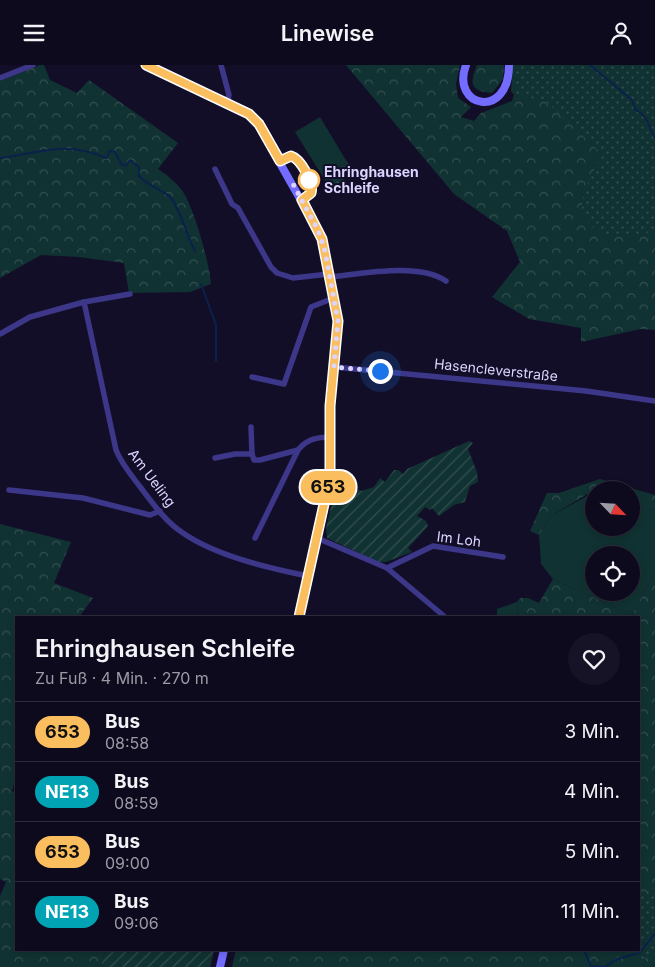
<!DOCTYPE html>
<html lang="de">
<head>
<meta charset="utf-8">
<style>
	:root { --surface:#0e0a1e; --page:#171327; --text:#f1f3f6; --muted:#9b9aa4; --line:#2e2b3c }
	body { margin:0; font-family:Inter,sans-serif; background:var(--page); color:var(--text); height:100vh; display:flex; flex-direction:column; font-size:19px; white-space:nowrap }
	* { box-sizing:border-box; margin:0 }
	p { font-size:16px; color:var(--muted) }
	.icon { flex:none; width:28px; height:28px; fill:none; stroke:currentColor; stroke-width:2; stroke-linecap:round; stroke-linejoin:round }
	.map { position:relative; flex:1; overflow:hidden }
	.details { position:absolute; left:15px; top:551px; width:625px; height:335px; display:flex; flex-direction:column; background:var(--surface); border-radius:0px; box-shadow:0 2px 8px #0003,0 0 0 1px var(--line) }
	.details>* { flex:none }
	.badge { padding:0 10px; border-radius:16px; font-size:18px; line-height:32px }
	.needle { width:32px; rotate:115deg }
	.tools { position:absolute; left:585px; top:416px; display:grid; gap:10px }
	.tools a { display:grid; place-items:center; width:55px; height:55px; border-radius:50%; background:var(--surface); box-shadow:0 2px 8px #0003,0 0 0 1px var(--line); font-size:25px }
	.you { position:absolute; width:25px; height:25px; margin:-12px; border:4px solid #fff; border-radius:50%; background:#1a73e8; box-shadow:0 0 0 8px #1a73e833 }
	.map>.badge { position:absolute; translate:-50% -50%; box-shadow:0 0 0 2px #fff }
	.round { display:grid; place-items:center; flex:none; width:52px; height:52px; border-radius:26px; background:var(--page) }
	.headline { display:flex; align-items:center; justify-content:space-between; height:85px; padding:0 20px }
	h1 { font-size:24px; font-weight:600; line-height:38px }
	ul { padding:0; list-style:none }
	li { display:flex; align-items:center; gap:15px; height:60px; padding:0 20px; border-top:1px solid var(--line) }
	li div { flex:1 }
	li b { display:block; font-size:19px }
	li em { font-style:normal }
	li .badge { min-width:55px; font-weight:700; text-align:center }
	header { display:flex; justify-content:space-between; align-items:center; height:65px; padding:0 20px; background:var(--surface); font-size:22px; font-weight:600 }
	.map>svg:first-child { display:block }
</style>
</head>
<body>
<header><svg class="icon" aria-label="menu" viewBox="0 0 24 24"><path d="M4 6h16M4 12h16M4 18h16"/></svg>Linewise<svg class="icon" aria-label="person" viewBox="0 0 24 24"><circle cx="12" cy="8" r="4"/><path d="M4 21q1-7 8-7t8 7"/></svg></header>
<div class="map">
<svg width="655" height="902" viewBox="0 0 655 902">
	<defs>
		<pattern id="forest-crowns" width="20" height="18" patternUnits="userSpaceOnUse" patternTransform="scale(1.25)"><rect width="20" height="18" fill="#113232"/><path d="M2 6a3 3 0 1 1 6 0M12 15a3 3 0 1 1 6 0" fill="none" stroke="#334f51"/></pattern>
		<pattern id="park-dots" width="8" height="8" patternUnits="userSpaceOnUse" patternTransform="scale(1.25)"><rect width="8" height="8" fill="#113232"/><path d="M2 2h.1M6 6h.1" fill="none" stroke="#334f51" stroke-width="1.8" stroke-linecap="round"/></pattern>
		<pattern id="garden-furrows" width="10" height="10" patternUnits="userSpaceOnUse" patternTransform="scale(1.25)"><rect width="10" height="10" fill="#113232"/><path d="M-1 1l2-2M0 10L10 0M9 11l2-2" fill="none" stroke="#334f51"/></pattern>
	</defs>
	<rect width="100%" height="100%" fill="#130e28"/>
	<!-- grass -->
	<g fill="#113232" fill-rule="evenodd">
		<path d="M 320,52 L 347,97 L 323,112 L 295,67 Z"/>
		<path d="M 594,427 L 594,462 L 631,462 L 631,437 L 655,446 L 655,507 L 632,550 L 553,514 L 541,499 L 539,470 L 551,451 ZM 594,490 L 631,490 L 631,528 L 594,528 Z"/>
		<path d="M 517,537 L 518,552 L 497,552 L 497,544 Z"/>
	</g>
	<!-- forest -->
	<g fill="url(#forest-crowns)">
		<path d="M 40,0 L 44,0 L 50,15 L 77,28 L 89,15 L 178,78 L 158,104 C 167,110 177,118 183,127 C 194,143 210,200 211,219 L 190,227 L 129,228 L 124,198 L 79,192 L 41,190 L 0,213 L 0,16 Z"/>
		<path d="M 346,0 L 460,0 L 456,19 L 458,33 L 471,42 L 461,52 L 474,56 L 481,48 L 512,36 L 514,30 L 511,26 L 513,0 L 655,0 L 655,265 L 641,264 L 581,277 L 581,263 L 529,254 L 492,232 L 520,197 L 507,166 L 454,129 Z"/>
		<path d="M 477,0 L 504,0 L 503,14 L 492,28 C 469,26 470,18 477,0 Z"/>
		<path d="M 600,414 L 655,430 L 655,446 L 631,437 L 631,425 L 594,425 L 551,451 L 539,470 L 530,466 L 547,428 L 559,428 Z"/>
		<path d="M 0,459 L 71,477 L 54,518 L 93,533 L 79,552 L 16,552 L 16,712 L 12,726 L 16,728 L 16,885 L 105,885 L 101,902 L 0,902 L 0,831 L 6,817 L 0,814 Z"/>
		<path d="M 655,507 L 655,902 L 232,902 L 236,885 L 639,885 L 639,552 L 518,552 L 517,537 L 520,533 L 528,533 L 539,538 L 553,514 L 632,550 Z"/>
	</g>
	<!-- park -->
	<g fill="url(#park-dots)">
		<path d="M 515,0 L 655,0 L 655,166 C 632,171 602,180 587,155 C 582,147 581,142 583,133 C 586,118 595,103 603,90 L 547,37 L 517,29 L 514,20 Z"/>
		<path d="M 347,97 L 353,107 L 331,125 L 323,112 Z"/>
		<path d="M 655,822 L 655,887 L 639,897 L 626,885 L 639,885 L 639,833 Z"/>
	</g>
	<!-- garden -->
	<g fill="url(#garden-furrows)">
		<path d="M 469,376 L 473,378 L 468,384 L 477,407 L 478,417 L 470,421 L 465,437 L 454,440 L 439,451 L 432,443 L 430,445 L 425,442 L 417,451 L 426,456 L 428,461 L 408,483 L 412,487 L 386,497 L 378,497 L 327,473 L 326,463 L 333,433 L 349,419 L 361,426 L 374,422 L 380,413 L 385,417 L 394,405 L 398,405 L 403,409 L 407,404 Z"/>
		<path d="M 105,885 L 214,886 L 210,902 L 101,902 Z"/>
	</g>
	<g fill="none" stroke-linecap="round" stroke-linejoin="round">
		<!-- stream -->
		<g stroke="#0a214c" stroke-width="2">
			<path d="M 590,0 L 632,35 L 635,44 C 648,51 648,60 655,73"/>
			<path d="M 0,93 C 42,88 65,75 106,93 L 110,86 L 115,87 L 121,99 L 126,101 L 130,95 L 139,102 L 139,111 C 146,119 160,124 169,131 C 179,140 187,172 195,186"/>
			<path d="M 201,219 L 216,260 L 216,296"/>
			<path d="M 584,885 L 591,901 L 603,902"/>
			<path d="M 605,902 L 617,894 L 639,888 L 655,869"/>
		</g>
		<!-- street -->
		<g stroke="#3c3789" stroke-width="5.5">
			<path d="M 221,0 L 229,30 L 227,38"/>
			<path d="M 0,13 L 33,0"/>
			<path d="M 215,104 L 232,139 L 238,143 L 271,202 L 277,208 L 293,213 L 329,209"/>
			<path d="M 330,212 C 360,209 419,197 446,216"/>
			<path d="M 84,237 L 130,229"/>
			<path d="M 0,269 L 30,252 L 84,237 L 116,385 C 122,400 132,411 141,423 C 153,439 166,457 183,468 C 216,491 269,503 308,511"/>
			<path d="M 334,302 L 586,326 L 655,336"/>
			<path d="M 252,312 L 284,319 L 311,242 L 334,233"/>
			<path d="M 251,362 L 252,389"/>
			<path d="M 215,393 L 235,389 L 252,389 L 254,395 L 260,395 L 298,385"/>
			<path d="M 9,425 L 83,433 L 150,450 L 160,446"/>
			<path d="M 255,473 L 298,385 C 307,374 317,372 331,372"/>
			<path d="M 317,473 L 387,503 L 433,481 L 503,492"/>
			<path d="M 387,503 L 445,552"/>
		</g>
		<!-- secondary -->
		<g stroke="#736cff" stroke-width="8">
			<path d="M 146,0 L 245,47 L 256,56 L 320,169 L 338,256 L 330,341 L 330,412 L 299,552"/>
			<path d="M 466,0 C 450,42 509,56 509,0"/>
			<path d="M 220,902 L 224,885"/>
		</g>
	</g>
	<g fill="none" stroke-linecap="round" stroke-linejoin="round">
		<!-- line casing -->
		<g stroke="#fff" stroke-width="11">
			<path id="line" d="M 146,0 L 249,49 L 259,59 L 280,96 L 291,91 C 301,94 314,118 311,128 L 302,135 L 322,174 L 338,256 L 330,341 L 330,412 L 299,552"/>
		</g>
		<!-- line -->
		<use href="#line" stroke="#fbbe5e" stroke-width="8"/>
		<!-- walk -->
		<path stroke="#dbd5ff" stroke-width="5" stroke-dasharray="0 9" d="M 309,115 L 293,119 L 318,165 L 325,186 L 338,256 L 334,302 L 380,306"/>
	</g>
	<!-- markers -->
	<circle fill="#fff" stroke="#fbbe5e" stroke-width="2.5" cx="309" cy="115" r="10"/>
	<g text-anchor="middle" stroke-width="4" stroke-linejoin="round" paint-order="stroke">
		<!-- stop labels -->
		<g font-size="14" font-weight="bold" fill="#dbd5ff" stroke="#130e28" text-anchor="start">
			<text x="324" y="112">Ehringhausen<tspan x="324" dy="16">Schleife</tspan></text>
		</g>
		<!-- street labels -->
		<g font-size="14" fill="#dbd5ff" stroke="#130e28">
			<text transform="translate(496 305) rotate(6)" y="5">Hasencleverstraße</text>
			<text transform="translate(152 413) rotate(53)" y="5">Am Ueling</text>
			<text transform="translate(459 474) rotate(7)" y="5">Im Loh</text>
		</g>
	</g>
</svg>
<div class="tools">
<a><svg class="needle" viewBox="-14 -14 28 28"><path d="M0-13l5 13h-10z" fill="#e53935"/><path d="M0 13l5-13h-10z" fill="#9b9aa4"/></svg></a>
<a><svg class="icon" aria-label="locate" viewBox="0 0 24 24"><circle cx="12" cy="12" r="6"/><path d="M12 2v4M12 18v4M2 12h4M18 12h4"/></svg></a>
</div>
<div class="you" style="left:380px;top:306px"></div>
<b class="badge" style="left:328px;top:422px;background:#fbbe5e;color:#111">653</b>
<section class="details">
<div class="headline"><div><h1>Ehringhausen Schleife</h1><p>Zu Fuß · 4 Min. · 270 m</p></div><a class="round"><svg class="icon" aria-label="heart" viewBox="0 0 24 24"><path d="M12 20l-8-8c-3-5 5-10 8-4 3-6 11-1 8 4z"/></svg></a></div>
<ul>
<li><span class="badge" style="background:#fbbe5e;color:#111">653</span><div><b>Bus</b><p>08:58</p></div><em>3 Min.</em></li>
<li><span class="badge" style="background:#00a3b4;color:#fff">NE13</span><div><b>Bus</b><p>08:59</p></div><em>4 Min.</em></li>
<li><span class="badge" style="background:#fbbe5e;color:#111">653</span><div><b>Bus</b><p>09:00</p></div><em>5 Min.</em></li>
<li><span class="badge" style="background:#00a3b4;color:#fff">NE13</span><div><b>Bus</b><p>09:06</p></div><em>11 Min.</em></li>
</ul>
</section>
</div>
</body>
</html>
